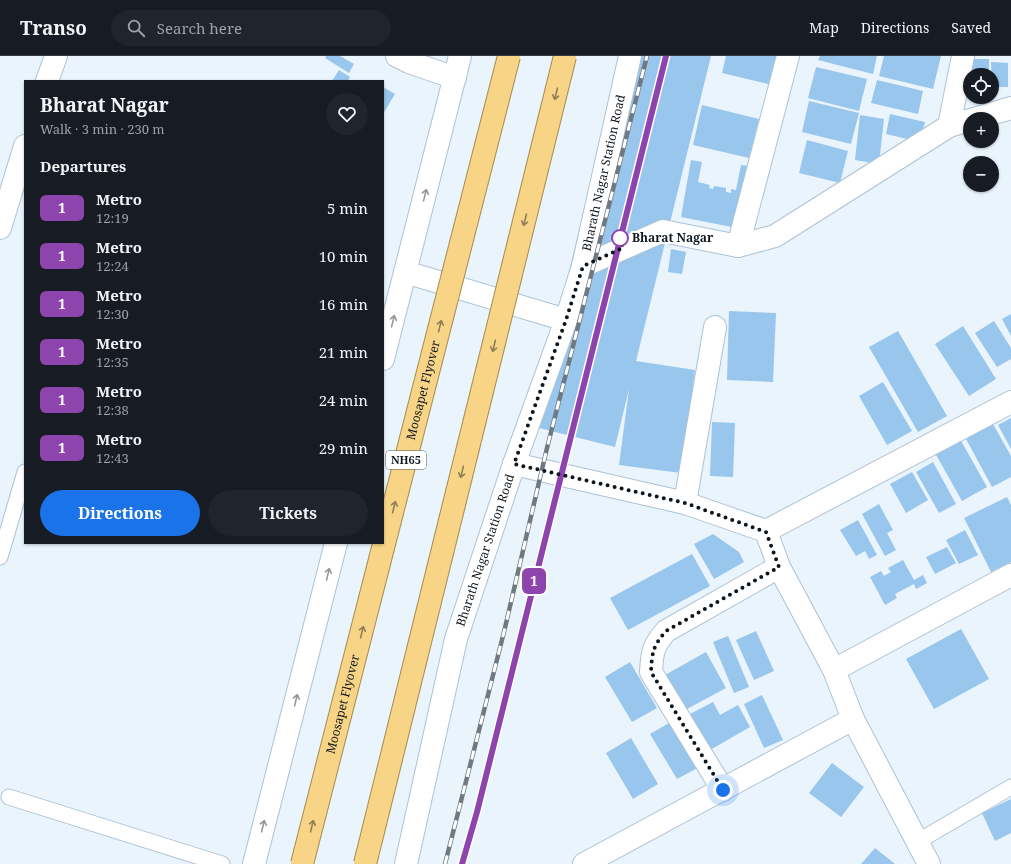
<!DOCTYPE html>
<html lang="en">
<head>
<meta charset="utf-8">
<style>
	:root { --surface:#171b24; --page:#20242c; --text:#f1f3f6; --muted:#9ea1a6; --line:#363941; --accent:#1a73e8 }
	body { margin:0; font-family:"Noto Serif",serif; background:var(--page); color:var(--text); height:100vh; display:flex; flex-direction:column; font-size:15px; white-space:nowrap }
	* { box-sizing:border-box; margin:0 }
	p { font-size:13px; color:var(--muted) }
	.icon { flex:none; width:22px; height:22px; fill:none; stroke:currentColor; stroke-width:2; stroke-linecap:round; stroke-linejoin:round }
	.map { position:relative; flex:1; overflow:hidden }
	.side { position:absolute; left:24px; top:24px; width:360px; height:464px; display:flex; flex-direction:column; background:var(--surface); border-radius:0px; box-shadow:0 1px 3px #0004 }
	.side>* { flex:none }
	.badge { padding:0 8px; border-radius:6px; font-size:14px; line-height:26px }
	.buttons { position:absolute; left:963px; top:12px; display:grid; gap:8px }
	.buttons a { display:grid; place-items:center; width:36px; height:36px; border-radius:50%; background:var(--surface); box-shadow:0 1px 3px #0004; font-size:20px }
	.you { position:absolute; width:20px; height:20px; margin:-10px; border:3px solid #fff; border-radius:50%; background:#1a73e8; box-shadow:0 0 0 6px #1a73e833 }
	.map>.badge { position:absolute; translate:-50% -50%; box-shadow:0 0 0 2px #fff }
	h2 { padding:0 16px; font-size:15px; line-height:36px }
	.round { display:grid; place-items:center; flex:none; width:42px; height:42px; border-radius:21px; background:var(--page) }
	.headline { display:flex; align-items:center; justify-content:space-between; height:68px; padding:0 16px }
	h1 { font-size:19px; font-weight:700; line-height:30px }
	.primary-button { display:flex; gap:8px; margin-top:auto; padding:8px 16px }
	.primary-button a { flex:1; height:46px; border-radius:24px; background:var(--accent); color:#fff; font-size:16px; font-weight:700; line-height:46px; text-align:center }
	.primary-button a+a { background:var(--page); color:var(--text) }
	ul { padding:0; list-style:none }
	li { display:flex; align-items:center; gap:12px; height:48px; padding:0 16px }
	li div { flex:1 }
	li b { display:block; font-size:15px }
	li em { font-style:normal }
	li .badge { min-width:44px; font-weight:700; text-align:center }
	header { display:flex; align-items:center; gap:24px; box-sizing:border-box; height:56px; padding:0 20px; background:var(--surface); border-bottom:1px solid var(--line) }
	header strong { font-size:19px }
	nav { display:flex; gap:22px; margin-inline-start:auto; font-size:14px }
	.search { width:280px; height:36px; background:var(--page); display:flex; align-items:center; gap:10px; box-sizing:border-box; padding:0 14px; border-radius:22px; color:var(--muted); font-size:15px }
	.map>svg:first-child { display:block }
</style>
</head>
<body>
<header>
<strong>Transo</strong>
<div class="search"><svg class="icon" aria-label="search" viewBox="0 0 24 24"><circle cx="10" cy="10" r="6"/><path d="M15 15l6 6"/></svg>Search here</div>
<nav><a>Map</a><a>Directions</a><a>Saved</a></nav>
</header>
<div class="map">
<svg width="1011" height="808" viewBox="0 0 1011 808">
	<rect width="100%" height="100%" fill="#eaf4fc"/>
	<!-- building -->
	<g fill="#98c6ec">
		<path d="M 326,0 L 340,0 L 354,8 L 349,17 L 325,2 Z"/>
		<path d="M 622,0 L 711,0 L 636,305 L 695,314 L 681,417 L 619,409 L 629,333 L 615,391 L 531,370 Z"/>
		<path d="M 726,0 L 779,0 L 772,29 L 722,17 Z"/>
		<path d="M 820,0 L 877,0 L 873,18 L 818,4 Z"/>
		<path d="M 884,0 L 941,0 L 933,33 L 879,20 Z"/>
		<rect x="969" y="3" width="20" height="16"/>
		<path d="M 991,6 L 1008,7 L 1008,31 L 992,31 Z"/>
		<path d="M 816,11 L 867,23 L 859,55 L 808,42 Z"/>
		<path d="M 339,14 L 350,21 L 348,25 L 332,25 Z"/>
		<path d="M 877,24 L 923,35 L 918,58 L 871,47 Z"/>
		<path d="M 383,31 L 395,38 L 383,58 Z"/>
		<path d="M 809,45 L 859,57 L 851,88 L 802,76 Z"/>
		<path d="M 702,49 L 759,63 L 749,102 L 693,89 Z"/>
		<path d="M 890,58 L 925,66 L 920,86 L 886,78 Z"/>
		<path d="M 860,59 L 884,63 L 879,108 L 855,104 Z"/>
		<path d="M 807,84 L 848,95 L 840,127 L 799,117 Z"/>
		<path d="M 691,104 L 702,106 L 698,126 L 710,129 L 709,132 L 713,133 L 714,130 L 726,132 L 726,136 L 731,137 L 731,133 L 736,134 L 741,109 L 748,110 L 737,172 L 681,161 Z"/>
		<path d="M 671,193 L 686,196 L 682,218 L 668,216 Z"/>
		<path d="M 729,255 L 776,257 L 773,326 L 727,324 Z"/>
		<path d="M 1011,258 L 1011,280 L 1002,263 Z"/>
		<path d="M 994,265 L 1011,292 L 1011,303 L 997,311 L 975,277 Z"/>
		<path d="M 963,270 L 996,323 L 969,340 L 935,288 Z"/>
		<path d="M 898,275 L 947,360 L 918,376 L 869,291 Z"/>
		<path d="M 883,326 L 912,375 L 887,389 L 859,340 Z"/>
		<path d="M 1011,362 L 1011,393 L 998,369 Z"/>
		<path d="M 712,366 L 735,367 L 733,421 L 710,420 Z"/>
		<path d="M 993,368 L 1011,400 L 1011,421 L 992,431 L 966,383 Z"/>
		<path d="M 960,383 L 987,431 L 962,445 L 935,397 Z"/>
		<path d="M 933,406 L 956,448 L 939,457 L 916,416 Z"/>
		<path d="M 912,416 L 928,444 L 906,457 L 890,428 Z"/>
		<path d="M 1007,441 L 1011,449 L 1011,506 L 991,516 L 964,462 Z"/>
		<path d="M 879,448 L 893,474 L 887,477 L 896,494 L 885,500 L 862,458 Z"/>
		<path d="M 858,464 L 877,499 L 869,503 L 865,495 L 856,500 L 840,474 Z"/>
		<path d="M 965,474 L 978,499 L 959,508 L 946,484 Z"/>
		<path d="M 713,478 L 739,496 L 744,506 L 714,523 L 694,488 Z"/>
		<path d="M 947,491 L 956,507 L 935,518 L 926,501 Z"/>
		<path d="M 692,498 L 710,530 L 628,574 L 610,542 Z"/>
		<path d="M 903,504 L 914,524 L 923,519 L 927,527 L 916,533 L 914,528 L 895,538 L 897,542 L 885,549 L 870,521 L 881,515 L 884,520 L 891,516 L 888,512 Z"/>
		<path d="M 961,573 L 989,623 L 934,653 L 906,603 Z"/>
		<path d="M 756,575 L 774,615 L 754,624 L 736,584 Z"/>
		<path d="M 728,580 L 749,631 L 734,637 L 713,586 Z"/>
		<path d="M 706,596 L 726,632 L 685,654 L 665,619 Z"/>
		<path d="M 630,606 L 657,652 L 632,666 L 605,621 Z"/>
		<path d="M 762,639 L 783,684 L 764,692 L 744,648 Z"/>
		<path d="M 713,646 L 720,659 L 738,649 L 750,671 L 710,694 L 690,658 Z"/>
		<path d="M 676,663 L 703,709 L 677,723 L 650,678 Z"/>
		<path d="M 631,682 L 658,728 L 633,743 L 606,697 Z"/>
		<path d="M 832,707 L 864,731 L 841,761 L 809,737 Z"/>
		<path d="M 1011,743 L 1011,777 L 995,785 L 982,757 Z"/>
		<path d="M 875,792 L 895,808 L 861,808 Z"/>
	</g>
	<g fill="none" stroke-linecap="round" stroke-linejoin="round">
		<!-- service casing -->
		<g stroke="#acc2d6" stroke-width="17">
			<g id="service">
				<path d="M 0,501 L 25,416"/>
				<path d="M 9,741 L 222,808"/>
				<path d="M 917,786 L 1011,731"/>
			</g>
		</g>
		<!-- minor casing -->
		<g stroke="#acc2d6" stroke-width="24">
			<g id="minor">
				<path d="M 397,0 L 409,6 L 455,22"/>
				<path d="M 47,25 L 56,0"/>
				<path d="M 974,63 L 1011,52"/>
				<path d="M 949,70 L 963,0"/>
				<path d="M 0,172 L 25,90"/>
				<path d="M 738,190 L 788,0"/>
				<path d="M 583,210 L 663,175 L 738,190 L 775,180 L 949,70 L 970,64"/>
				<path d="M 514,408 L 685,447 L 766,475 L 1011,346"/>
				<path d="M 685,447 L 715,271"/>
				<path d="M 766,475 L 779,511 L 834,614 L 853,663 L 929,808"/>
				<path d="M 834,614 L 1011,519"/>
				<path d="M 723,734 L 651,616 C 652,596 653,590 666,575 L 779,511"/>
				<path d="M 584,808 L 853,663"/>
			</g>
		</g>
		<!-- tertiary casing -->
		<g stroke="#acc2d6" stroke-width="24">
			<g id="tertiary">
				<path d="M 405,216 L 566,264"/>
				<path d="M 383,303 L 460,0"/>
				<path d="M 254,808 L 336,487"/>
				<path id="s1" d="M 406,808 L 456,583 L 514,408 L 566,264 L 583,210 L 630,0"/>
			</g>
		</g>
		<!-- service -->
		<use href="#service" stroke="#fff" stroke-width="15"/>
		<!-- minor -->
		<use href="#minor" stroke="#fff" stroke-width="22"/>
		<!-- tertiary -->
		<use href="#tertiary" stroke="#fff" stroke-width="22"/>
		<!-- rail casing -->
		<g stroke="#707880" stroke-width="4.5">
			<g id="rail">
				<path d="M 445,808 L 504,576 L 547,392 L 647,0"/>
				<path d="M 462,808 L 473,771 L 666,0"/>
			</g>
		</g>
		<!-- rail -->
		<use href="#rail" stroke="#fff" stroke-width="3" stroke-dasharray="9" stroke-linecap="butt"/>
		<!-- trunk-bridge casing -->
		<g stroke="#a58b4d" stroke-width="24" stroke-linecap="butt">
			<g id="trunk-bridge">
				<path id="s2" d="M 302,808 L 509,0"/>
				<path d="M 365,808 L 565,0"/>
			</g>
		</g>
		<!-- trunk-bridge -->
		<use href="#trunk-bridge" stroke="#f8d486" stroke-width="22"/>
	</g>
	<!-- one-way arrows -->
	<defs><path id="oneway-shaft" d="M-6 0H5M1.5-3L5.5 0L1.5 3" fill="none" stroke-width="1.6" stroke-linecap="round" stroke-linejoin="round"/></defs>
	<g stroke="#8f7e57">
		<use href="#oneway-shaft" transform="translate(556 38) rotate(104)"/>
		<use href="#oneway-shaft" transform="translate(525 164) rotate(104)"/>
		<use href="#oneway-shaft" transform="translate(440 270) rotate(-76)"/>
		<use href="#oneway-shaft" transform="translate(494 290) rotate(104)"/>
		<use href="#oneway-shaft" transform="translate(462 416) rotate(104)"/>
		<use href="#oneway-shaft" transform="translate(394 451) rotate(-76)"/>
		<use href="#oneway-shaft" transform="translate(362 576) rotate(-76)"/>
		<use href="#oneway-shaft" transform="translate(312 770) rotate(-76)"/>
	</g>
	<g stroke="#939699">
		<use href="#oneway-shaft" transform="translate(425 139) rotate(-76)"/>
		<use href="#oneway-shaft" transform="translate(393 265) rotate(-76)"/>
		<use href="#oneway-shaft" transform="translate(328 518) rotate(-76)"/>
		<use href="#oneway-shaft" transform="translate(296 644) rotate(-76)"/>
		<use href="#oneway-shaft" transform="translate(263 770) rotate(-76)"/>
	</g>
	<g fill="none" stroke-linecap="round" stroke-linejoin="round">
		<!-- line casing -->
		<g stroke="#fff" stroke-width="9">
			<path id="line" d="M 462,808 L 477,756 L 666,0"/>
		</g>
		<!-- line -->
		<use href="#line" stroke="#8e44ad" stroke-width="6"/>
		<!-- walk -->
		<path stroke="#0e161d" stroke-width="4" stroke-dasharray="0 7.2" d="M 620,182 L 623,192 L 583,210 L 566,264 L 514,408 L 685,447 L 766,476 L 779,511 L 666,575 C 653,590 652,596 651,616 L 723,734"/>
	</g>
	<!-- markers -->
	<circle fill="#fff" stroke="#8e44ad" stroke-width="2" cx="620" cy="182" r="8"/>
	<g text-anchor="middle" stroke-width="4" stroke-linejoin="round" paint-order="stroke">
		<!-- shield labels -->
		<rect fill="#fff" stroke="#565c61" stroke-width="1" x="386" y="395" width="40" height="18" rx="3"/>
		<g font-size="11" font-weight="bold" fill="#0e161d">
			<text x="406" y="408">NH65</text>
		</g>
		<!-- street labels -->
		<g font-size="12" fill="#0e161d" stroke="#fff">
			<text dy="4" stroke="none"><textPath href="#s1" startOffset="720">Bharath Nagar Station Road</textPath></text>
			<text dy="4" stroke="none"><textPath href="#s2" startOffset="489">Moosapet Flyover</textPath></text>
			<text dy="4" stroke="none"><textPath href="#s1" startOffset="324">Bharath Nagar Station Road</textPath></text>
			<text dy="4" stroke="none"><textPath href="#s2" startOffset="165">Moosapet Flyover</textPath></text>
		</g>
		<!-- stop labels -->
		<g font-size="12" font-weight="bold" fill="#0e161d" stroke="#fff" text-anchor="start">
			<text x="632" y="186">Bharat Nagar</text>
		</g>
	</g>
</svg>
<div class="buttons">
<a><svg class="icon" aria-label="locate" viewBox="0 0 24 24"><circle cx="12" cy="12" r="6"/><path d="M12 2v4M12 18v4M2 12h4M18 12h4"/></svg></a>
<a>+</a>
<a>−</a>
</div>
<div class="you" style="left:723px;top:734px"></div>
<b class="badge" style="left:534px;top:525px;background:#8e44ad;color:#fff">1</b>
<section class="side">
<div class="headline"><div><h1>Bharat Nagar</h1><p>Walk · 3 min · 230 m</p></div><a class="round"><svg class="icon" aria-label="heart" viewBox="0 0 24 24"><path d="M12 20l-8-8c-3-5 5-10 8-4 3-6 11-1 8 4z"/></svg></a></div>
<h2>Departures</h2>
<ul>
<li><span class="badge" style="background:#8e44ad;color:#fff">1</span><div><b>Metro</b><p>12:19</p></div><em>5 min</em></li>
<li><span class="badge" style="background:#8e44ad;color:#fff">1</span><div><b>Metro</b><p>12:24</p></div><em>10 min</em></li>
<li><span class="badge" style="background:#8e44ad;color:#fff">1</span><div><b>Metro</b><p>12:30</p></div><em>16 min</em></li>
<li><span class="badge" style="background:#8e44ad;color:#fff">1</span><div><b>Metro</b><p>12:35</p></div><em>21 min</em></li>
<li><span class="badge" style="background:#8e44ad;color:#fff">1</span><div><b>Metro</b><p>12:38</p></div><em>24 min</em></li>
<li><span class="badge" style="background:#8e44ad;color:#fff">1</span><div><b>Metro</b><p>12:43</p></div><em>29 min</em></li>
</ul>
<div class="primary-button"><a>Directions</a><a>Tickets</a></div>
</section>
</div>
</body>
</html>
